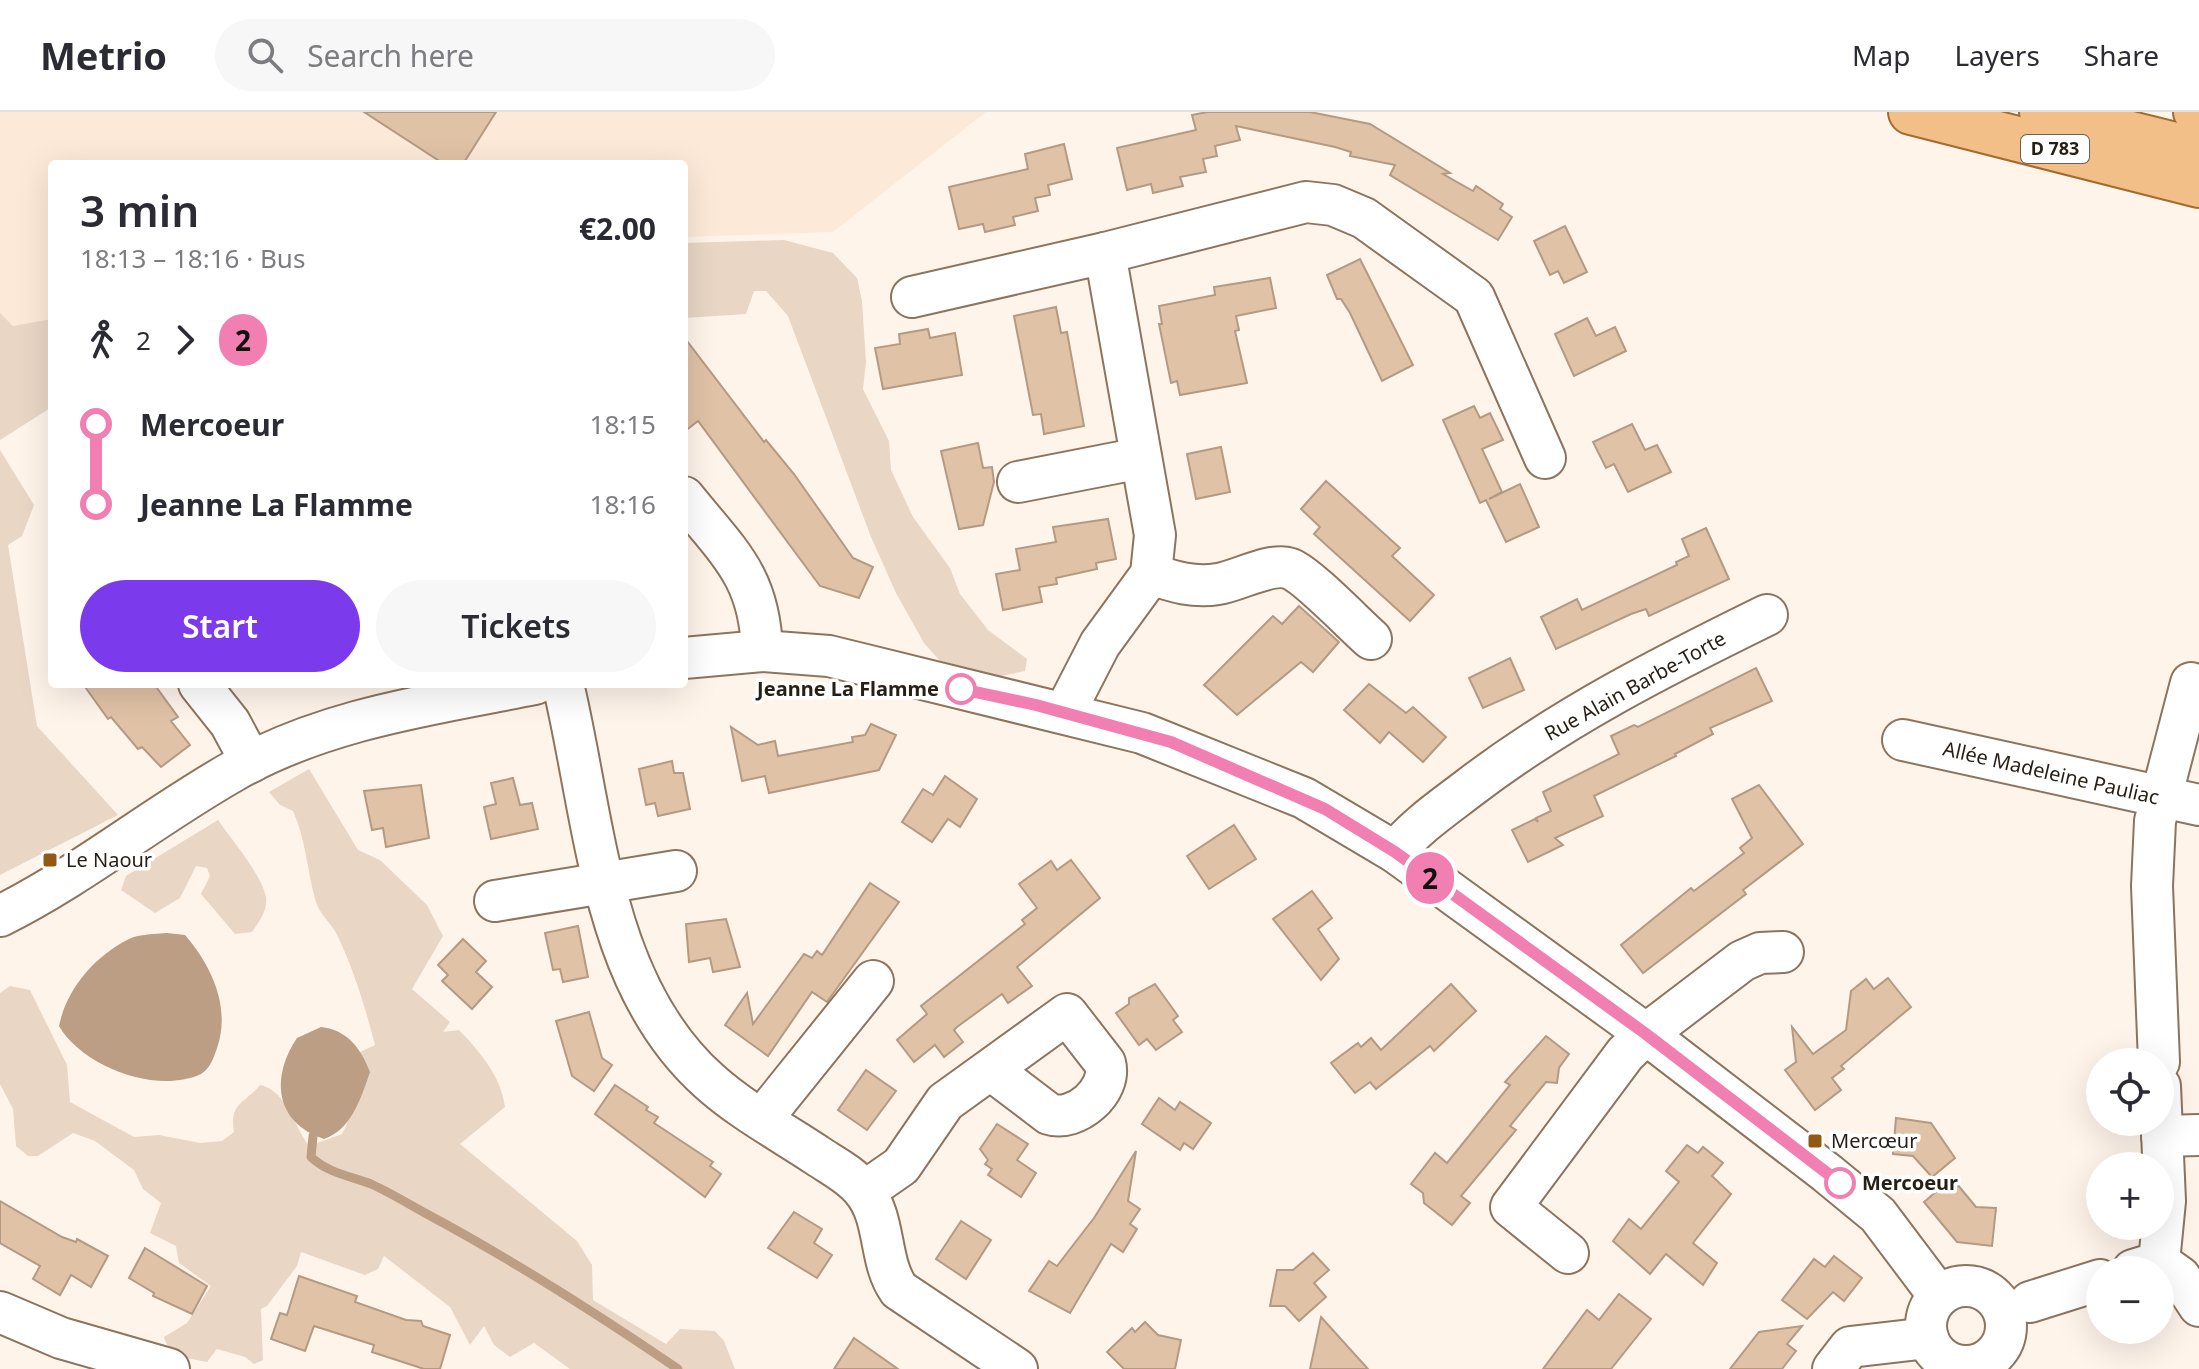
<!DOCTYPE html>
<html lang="en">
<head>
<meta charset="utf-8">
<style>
	:root { --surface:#fff; --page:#f7f7f7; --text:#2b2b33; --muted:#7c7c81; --line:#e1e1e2; --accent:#7c3aed }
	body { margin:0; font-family:"Noto Sans",sans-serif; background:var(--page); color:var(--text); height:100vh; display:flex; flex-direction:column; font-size:30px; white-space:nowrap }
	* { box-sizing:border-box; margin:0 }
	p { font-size:26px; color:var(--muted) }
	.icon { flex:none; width:44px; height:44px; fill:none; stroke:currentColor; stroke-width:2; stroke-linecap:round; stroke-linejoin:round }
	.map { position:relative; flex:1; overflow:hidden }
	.side { position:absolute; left:48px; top:48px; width:640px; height:528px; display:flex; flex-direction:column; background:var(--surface); border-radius:8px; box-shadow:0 8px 32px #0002 }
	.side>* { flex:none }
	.badge { padding:0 16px; border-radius:26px; font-size:28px; line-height:52px }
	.controls { position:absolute; left:2086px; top:936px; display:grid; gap:16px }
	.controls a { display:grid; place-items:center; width:88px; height:88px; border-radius:50%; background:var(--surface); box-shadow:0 8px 32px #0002; font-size:40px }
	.map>.badge { position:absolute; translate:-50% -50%; box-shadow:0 0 0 4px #fff }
	.legs { display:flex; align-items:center; gap:12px; height:88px; padding:0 32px; font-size:26px }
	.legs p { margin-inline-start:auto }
	.headline { display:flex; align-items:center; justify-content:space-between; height:136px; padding:0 32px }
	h1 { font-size:44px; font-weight:600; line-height:60px }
	.cta { display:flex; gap:16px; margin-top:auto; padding:16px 32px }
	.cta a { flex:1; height:92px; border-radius:48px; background:var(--accent); color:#fff; font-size:32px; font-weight:600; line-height:92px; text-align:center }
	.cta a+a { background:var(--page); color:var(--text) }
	ul { padding:0 32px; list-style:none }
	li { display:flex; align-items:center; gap:28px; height:80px; font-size:30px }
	li i { display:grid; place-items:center; width:12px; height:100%; margin:0 10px; background:currentColor }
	li i::after { content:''; width:20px; height:20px; margin:-10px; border:6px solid; border-radius:50%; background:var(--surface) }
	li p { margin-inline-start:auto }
	li:first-child i { background:linear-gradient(#0000 50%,currentColor 0) }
	li:last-child i { background:linear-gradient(currentColor 50%,#0000 0) }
	header { display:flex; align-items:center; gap:48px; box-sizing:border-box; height:112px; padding:0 40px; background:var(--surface); border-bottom:2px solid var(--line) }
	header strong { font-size:38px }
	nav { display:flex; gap:44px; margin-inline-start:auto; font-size:28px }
	.search { width:560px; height:72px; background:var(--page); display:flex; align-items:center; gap:20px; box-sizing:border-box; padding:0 28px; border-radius:44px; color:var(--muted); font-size:30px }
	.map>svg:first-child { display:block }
</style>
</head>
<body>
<header>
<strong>Metrio</strong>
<div class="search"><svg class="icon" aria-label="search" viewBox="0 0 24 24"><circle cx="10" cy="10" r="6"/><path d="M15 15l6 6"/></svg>Search here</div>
<nav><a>Map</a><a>Layers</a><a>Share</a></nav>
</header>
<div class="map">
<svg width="2199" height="1257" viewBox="0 0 2199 1257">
	<rect width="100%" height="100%" fill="#fff4ea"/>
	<!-- built -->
	<path fill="#fde9d7" d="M 0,0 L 986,0 L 833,120 L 684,125 L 684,52 L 52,52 L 52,233 L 0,250 Z"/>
	<!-- green -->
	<g fill="#e9d6c5">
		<path d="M 784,128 L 833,141 L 857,166 L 862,189 L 866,250 L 863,277 L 889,329 L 891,358 L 913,405 L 950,456 L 960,482 L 988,518 L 1027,547 L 1025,559 L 993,566 L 939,548 L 924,531 L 896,481 L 871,425 L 788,204 L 766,179 L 754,179 L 746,202 L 684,206 L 684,131 Z"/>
		<path d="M 0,201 L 13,214 L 52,207 L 52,295 L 0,328 Z"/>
		<path d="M 0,338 L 34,393 L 22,424 L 8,433 L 37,614 L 118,703 L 0,763 Z"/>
		<path d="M 309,657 L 358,738 L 380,748 L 427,793 L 443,824 L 412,877 L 450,910 L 443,920 L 459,918 C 480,940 501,964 505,995 L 460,1032 L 577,1129 L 592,1153 L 593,1188 L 666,1232 L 680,1217 L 715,1219 L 724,1229 L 735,1257 L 570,1257 L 534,1231 L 510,1245 L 494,1233 L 484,1214 L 470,1233 L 450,1195 L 384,1144 L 378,1157 L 365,1163 L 301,1140 L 297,1154 L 267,1194 L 261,1197 L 263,1248 L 254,1252 L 245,1245 L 217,1237 L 207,1250 C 189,1246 170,1246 164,1225 L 187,1211 L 211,1174 L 179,1151 L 176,1134 L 150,1121 L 161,1091 L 143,1077 L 134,1058 L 95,1029 L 73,1021 L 38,1044 L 28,1044 L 16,1034 L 13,997 L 0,972 L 0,881 L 10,874 L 30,878 L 67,953 L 70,990 L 134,1025 L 159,1023 L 200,1031 L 222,1029 L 234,1020 C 229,990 245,992 260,973 C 286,978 294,1014 309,1034 L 342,1022 C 356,998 353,968 360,940 L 375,933 C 365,895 354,857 336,821 C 330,810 319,801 316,790 C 307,759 306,728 293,699 L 280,693 L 269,680 Z"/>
		<path d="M 218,708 C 231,727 262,763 266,785 C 268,798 259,810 252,820 L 235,822 L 201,782 L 210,764 L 207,756 L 196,754 L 180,786 L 155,801 L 121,778 L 126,764 Z"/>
	</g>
	<!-- water -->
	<g fill="#bb9e83">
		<path d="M 167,821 L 185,823 C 212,854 231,896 217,936 C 214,945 210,957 201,962 C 156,983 82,954 59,914 C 67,876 95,844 129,827 C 139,822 156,822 167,821 Z"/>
		<path d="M 321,915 C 348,918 361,937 370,960 C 361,986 351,1018 324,1027 C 274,1010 271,965 297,926 Z"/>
	</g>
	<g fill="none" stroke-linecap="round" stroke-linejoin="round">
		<!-- stream -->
		<path stroke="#bb9e83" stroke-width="9" d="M 313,1024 L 311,1045 C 328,1061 350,1064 371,1072 C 389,1080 407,1091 425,1101 C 513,1148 596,1201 678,1257"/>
	</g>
	<!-- building -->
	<g fill="#e0c2a6" stroke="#b49a83" stroke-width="2">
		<path d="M 364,0 L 496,0 L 463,52 L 444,52 Z"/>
		<path d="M 1207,0 L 1310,0 L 1370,12 L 1450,61 L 1443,62 L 1473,79 L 1476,74 L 1503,92 L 1500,97 L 1512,105 L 1498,128 L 1390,63 L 1395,53 L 1350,44 L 1351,40 L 1335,35 L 1236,14 L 1240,28 L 1215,34 L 1217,44 L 1203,47 L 1206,60 L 1180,65 L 1183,74 L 1153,81 L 1151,72 L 1127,78 L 1117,36 L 1196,18 L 1192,3 Z"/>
		<path d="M 1064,32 L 1072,67 L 1048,73 L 1050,83 L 1035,86 L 1038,99 L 1013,105 L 1015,113 L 985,120 L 983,112 L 959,117 L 949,75 L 1028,57 L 1025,42 Z"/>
		<path d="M 1565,114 L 1587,160 L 1564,171 L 1558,159 L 1550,163 L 1534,129 Z"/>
		<path d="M 1360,147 L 1413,253 L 1382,269 L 1350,201 L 1341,187 L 1337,187 L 1327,163 Z"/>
		<path d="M 1270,166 L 1276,196 L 1236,204 L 1239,218 L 1235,219 L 1247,271 L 1180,283 L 1177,269 L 1171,271 L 1159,212 L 1162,212 L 1159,194 L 1215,183 L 1214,175 Z"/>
		<path d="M 1056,195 L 1061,221 L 1067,220 L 1084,314 L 1044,322 L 1041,302 L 1033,303 L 1014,204 Z"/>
		<path d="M 1587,206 L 1596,224 L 1615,215 L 1626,239 L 1574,264 L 1555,222 Z"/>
		<path d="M 928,217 L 930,226 L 955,221 L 962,263 L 883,277 L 875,236 L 900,232 L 899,222 Z"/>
		<path d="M 684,225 L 764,330 L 766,328 L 794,362 L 853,446 L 873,455 L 859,486 L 820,474 L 698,309 L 684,320 Z"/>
		<path d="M 1474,294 L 1480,306 L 1490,301 L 1503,328 L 1482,337 L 1502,380 L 1489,387 L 1520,372 L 1539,415 L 1506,430 L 1486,388 L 1480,391 L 1443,308 Z"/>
		<path d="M 1632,312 L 1645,338 L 1657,333 L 1671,360 L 1628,380 L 1614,352 L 1606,356 L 1593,330 Z"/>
		<path d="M 978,331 L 983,356 L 992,355 L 994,370 L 983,413 L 959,417 L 941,339 Z"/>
		<path d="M 1221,335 L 1230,380 L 1196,387 L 1187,342 Z"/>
		<path d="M 1326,369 L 1400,436 L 1392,444 L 1434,483 L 1410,509 L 1314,422 L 1320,415 L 1301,397 Z"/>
		<path d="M 1108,407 L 1116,447 L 1096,451 L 1097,457 L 1056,466 L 1057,472 L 1039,475 L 1042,490 L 1003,498 L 996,462 L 1020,458 L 1016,437 L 1056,430 L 1053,415 Z"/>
		<path d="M 1706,416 L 1729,467 L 1649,504 L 1646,497 L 1631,502 L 1556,537 L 1541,505 L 1577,487 L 1582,498 L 1677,453 L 1676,450 L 1689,444 L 1682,427 Z"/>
		<path d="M 1299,494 L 1339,530 L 1313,560 L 1301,550 L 1237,603 L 1204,573 L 1273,504 L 1282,512 Z"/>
		<path d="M 1510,546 L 1524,578 L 1483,596 L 1469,566 Z"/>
		<path d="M 1756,556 L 1772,589 L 1710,616 L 1713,622 L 1675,642 L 1676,644 L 1594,684 L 1603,704 L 1555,726 L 1563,733 L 1528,750 L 1512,718 L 1535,707 L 1538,710 L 1536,706 L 1551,699 L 1543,680 L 1619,642 L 1611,624 L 1634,613 L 1638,615 Z"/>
		<path d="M 83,572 L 154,572 L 178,605 L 171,609 L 190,633 L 161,655 L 142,635 L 138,637 L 111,605 L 108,607 Z"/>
		<path d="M 1369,572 L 1406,601 L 1413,595 L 1446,625 L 1423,650 L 1389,620 L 1380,631 L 1344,598 Z"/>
		<path d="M 871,612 L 896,623 L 879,658 L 769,681 L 765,664 L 742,669 L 731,615 L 758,633 L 775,629 L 778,644 L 853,630 L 852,625 L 865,623 Z"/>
		<path d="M 672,649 L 674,661 L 683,661 L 690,697 L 658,704 L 655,691 L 646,693 L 639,657 Z"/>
		<path d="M 945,664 L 977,687 L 960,715 L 948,707 L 932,730 L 902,710 L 923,677 L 933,683 Z"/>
		<path d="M 513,666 L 520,693 L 532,691 L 538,717 L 491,727 L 484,695 L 496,692 L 491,671 Z"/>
		<path d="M 421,673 L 429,726 L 386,735 L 383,716 L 372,718 L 364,679 Z"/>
		<path d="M 1759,673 L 1803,732 L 1743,778 L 1746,782 L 1643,861 L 1621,833 L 1691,776 L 1694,779 L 1744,741 L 1740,736 L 1752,726 L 1732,687 Z"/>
		<path d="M 1234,713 L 1256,747 L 1209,777 L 1187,744 Z"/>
		<path d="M 1071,748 L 1100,786 L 1017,855 L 1032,874 L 1008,891 L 1002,882 L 957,915 L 954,918 L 963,930 L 944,945 L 935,933 L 914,950 L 897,928 L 927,902 L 921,894 L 1025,812 L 1022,808 L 1037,796 L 1019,772 L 1051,749 L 1057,758 Z"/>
		<path d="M 870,771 L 899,790 L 827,890 L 812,880 L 768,944 L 725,913 L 747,881 L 753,912 L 804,842 L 812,846 L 817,839 L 822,843 Z"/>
		<path d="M 1312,779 L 1332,806 L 1318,817 L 1339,847 L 1321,868 L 1273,807 Z"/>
		<path d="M 726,807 L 740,855 L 713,860 L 710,846 L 689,850 L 686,812 Z"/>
		<path d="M 578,814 L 588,865 L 563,870 L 560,857 L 553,858 L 545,821 Z"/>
		<path d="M 463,827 L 486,849 L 476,860 L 492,875 L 472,897 L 442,869 L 448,863 L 438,853 Z"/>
		<path d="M 1888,866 L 1911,895 L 1841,954 L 1844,957 L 1832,966 L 1841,978 L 1815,998 L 1785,958 L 1796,950 L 1792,915 L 1813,942 L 1846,918 L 1851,879 L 1866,867 L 1874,877 Z"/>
		<path d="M 1155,872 L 1178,904 L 1173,908 L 1182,920 L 1156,938 L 1147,927 L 1139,933 L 1116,901 L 1129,892 L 1129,886 Z"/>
		<path d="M 1451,872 L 1476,899 L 1434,939 L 1430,934 L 1376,977 L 1370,970 L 1355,981 L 1331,951 L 1358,931 L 1361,935 L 1371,926 L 1381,938 Z"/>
		<path d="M 589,900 L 602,946 L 612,953 L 594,979 L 572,964 L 556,909 Z"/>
		<path d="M 1546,924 L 1569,942 L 1559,956 L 1557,971 L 1546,970 L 1510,1014 L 1516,1018 L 1461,1084 L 1470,1091 L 1452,1113 L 1424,1091 L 1423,1081 L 1411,1072 L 1435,1041 L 1447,1051 L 1510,973 L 1505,970 Z"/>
		<path d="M 866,958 L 896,979 L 867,1018 L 838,998 Z"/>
		<path d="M 615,973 L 648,995 L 646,998 L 658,1005 L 654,1011 L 713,1050 L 710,1054 L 721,1062 L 705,1085 L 595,1002 Z"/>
		<path d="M 1159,986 L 1175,998 L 1180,990 L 1211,1011 L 1193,1037 L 1184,1031 L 1180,1038 L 1142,1012 Z"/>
		<path d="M 1896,1006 L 1931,1011 L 1955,1046 L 1932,1065 L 1913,1044 L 1893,1042 Z"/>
		<path d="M 997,1012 L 1028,1032 L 1017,1048 L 1036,1061 L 1021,1085 L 988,1063 L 992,1057 L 985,1052 L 988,1048 L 980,1037 Z"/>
		<path d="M 1687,1033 L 1698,1041 L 1703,1035 L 1723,1051 L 1712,1064 L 1731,1082 L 1693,1131 L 1717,1151 L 1703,1173 L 1666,1142 L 1650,1162 L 1613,1129 L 1629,1107 L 1641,1117 L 1679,1070 L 1666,1059 Z"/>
		<path d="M 1136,1039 L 1128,1089 L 1140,1097 L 1130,1112 L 1137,1117 L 1123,1140 L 1111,1132 L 1070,1201 L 1029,1179 L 1049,1149 L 1057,1154 L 1094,1106 Z"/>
		<path d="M 1952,1066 L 1976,1095 L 1996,1096 L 1992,1134 L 1957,1130 L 1924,1090 Z"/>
		<path d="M 0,1089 L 62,1125 L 76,1130 L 77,1127 L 108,1144 L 91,1175 L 71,1163 L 60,1183 L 33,1167 L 40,1154 L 0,1131 Z"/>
		<path d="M 794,1100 L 822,1117 L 814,1131 L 832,1143 L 817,1166 L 768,1136 Z"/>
		<path d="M 961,1109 L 991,1128 L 966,1167 L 936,1147 Z"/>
		<path d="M 145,1136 L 207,1174 L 192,1202 L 153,1184 L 154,1181 L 129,1166 Z"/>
		<path d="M 1313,1141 L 1329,1158 L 1314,1171 L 1326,1185 L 1299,1209 L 1285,1194 L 1270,1194 L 1277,1158 L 1293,1158 Z"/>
		<path d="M 1834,1144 L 1862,1166 L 1844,1189 L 1833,1180 L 1807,1207 L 1782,1188 L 1814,1147 L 1825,1155 Z"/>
		<path d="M 299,1164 L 357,1184 L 355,1190 L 406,1208 L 421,1209 L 423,1214 L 450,1223 L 440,1257 L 424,1257 L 372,1240 L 374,1233 L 314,1214 L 305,1239 L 271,1227 L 280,1201 L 287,1203 Z"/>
		<path d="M 1619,1182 L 1651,1207 L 1611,1257 L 1543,1257 L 1587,1198 L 1599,1208 Z"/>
		<path d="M 1321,1205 L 1368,1257 L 1310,1257 Z"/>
		<path d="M 1145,1210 L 1158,1223 L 1181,1228 L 1175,1257 L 1124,1257 L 1107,1240 L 1132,1216 L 1135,1220 Z"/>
		<path d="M 1802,1214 L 1787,1232 L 1796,1239 L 1782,1257 L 1730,1257 L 1759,1220 Z"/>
		<path d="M 854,1226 L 898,1257 L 834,1257 Z"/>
	</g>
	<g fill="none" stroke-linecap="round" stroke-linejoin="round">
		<!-- minor casing -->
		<g stroke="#8d745e" stroke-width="44">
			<g id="minor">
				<path d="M 912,185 L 1105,141"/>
				<path d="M 1018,370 L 1141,346"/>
				<path d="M 684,385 C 728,440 760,464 762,539"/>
				<path d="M 1151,462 C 1174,470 1194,476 1218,472 C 1239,469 1271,449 1291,457 C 1309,465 1354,512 1371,527"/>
				<path d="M 684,546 L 762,539 L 829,544 L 1142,621 L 1304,686 L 1395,740 L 1646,922 L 1827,1061 L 1878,1103 L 1939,1184"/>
				<path d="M 199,572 L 230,611 L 251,650"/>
				<path d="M 563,572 C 595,705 600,872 709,969 C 741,998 782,1020 818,1044 C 833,1054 851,1063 862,1077 C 887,1105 878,1149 899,1178 L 1017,1257"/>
				<path d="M 1065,600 L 1100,532 L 1151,462 L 1155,423 L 1105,141 L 1306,90 L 1333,93 L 1364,106 L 1474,185 L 1545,346"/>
				<path d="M 1903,628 L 2199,693"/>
				<path d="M 1395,740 C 1416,714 1443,696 1469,676 C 1562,605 1663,554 1767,503"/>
				<path d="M 495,789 L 676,759"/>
				<path d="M 0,804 C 82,763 153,705 232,660 C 323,607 434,592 535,572"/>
				<path d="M 2159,950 L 2152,774 L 2155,709 L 2191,571"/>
				<path d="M 762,1007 L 873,869"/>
				<path d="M 2162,1024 L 2199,1023"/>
				<path d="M 865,1079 L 901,1054 L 945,990 L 1067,902 L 1105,951 C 1113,979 1075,1011 1049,1002 L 991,958"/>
				<path d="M 1568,1141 L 1511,1095 L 1625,942 L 1646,922 L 1742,849 L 1760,841 L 1783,840"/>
				<path d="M 2159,1150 L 2165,1089 L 2160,974"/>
				<path d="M 2133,1158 L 2159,1150 L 2180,1165 L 2199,1194"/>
				<circle cx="1966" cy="1214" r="40"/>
				<path d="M 2030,1190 L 2100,1168"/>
				<path d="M 0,1200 L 61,1226 L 169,1257"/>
				<path d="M 1833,1257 L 1850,1235 L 1928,1226"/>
			</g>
		</g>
		<!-- major casing -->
		<g stroke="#a56b2e" stroke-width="48">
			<g id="major">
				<path d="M 1911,0 L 2199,73"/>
				<path d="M 2042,0 L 2199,39"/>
				<path d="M 2196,0 L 2199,2"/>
			</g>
		</g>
		<!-- minor -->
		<use href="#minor" stroke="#fff" stroke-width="40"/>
		<!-- major -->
		<use href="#major" stroke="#f2bf89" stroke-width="44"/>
	</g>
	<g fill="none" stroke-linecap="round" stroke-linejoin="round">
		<!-- line-1 casing -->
		<g stroke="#fff" stroke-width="18">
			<path id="line-1" d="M 961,577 L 1036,593 L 1171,630 L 1325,697 L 1395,740 L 1646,922 L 1840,1071"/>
		</g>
		<!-- line-1 -->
		<use href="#line-1" stroke="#f27fb2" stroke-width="12"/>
	</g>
	<!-- markers -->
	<g fill="#fff" stroke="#f27fb2" stroke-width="4">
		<circle cx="961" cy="577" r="14"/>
		<circle cx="1840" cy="1071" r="14"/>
	</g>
	<g fill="#925814" stroke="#fff" stroke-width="3">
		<rect x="42" y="740" width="16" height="16" rx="4"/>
		<rect x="1807" y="1021" width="16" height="16" rx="4"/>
	</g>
	<g text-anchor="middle" stroke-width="7" stroke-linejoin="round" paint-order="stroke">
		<!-- shield labels -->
		<rect fill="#fff" stroke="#68625b" stroke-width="2" x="2021" y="23" width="68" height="28" rx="6"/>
		<g font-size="18" font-weight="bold" fill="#271e15">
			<text x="2055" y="43">D 783</text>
		</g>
		<!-- street labels -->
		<g font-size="20" fill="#271e15" stroke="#fff">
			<text transform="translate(1635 574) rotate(-29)" y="7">Rue Alain Barbe-Torte</text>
			<text transform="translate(2051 661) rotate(13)" y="7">Allée Madeleine Pauliac</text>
		</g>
		<!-- stop labels -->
		<g font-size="20" font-weight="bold" fill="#271e15" stroke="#fff" text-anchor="end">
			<text x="939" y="584">Jeanne La Flamme</text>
			<text x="1862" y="1078" text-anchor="start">Mercoeur</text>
		</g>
		<!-- poi labels -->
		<g font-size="20" fill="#271e15" stroke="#fff" text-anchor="start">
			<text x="66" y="755">Le Naour</text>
			<text x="1831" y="1036">Mercœur</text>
		</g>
	</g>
</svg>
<div class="controls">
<a><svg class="icon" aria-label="locate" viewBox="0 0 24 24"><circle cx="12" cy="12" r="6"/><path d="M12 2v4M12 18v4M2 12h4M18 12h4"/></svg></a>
<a>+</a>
<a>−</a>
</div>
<b class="badge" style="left:1430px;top:766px;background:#f27fb2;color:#111">2</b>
<section class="side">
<div class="headline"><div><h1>3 min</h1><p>18:13 – 18:16 · Bus</p></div><b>€2.00</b></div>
<div class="legs"><svg class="icon" aria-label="walk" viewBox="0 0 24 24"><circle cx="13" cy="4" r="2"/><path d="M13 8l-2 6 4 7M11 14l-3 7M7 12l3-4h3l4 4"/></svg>2<svg class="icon" aria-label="forward" viewBox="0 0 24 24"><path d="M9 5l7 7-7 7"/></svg><b class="badge" style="background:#f27fb2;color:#111">2</b></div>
<ul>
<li><i style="color:#f27fb2"></i><b>Mercoeur</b><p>18:15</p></li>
<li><i style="color:#f27fb2"></i><b>Jeanne La Flamme</b><p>18:16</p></li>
</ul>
<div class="cta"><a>Start</a><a>Tickets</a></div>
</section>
</div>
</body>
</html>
